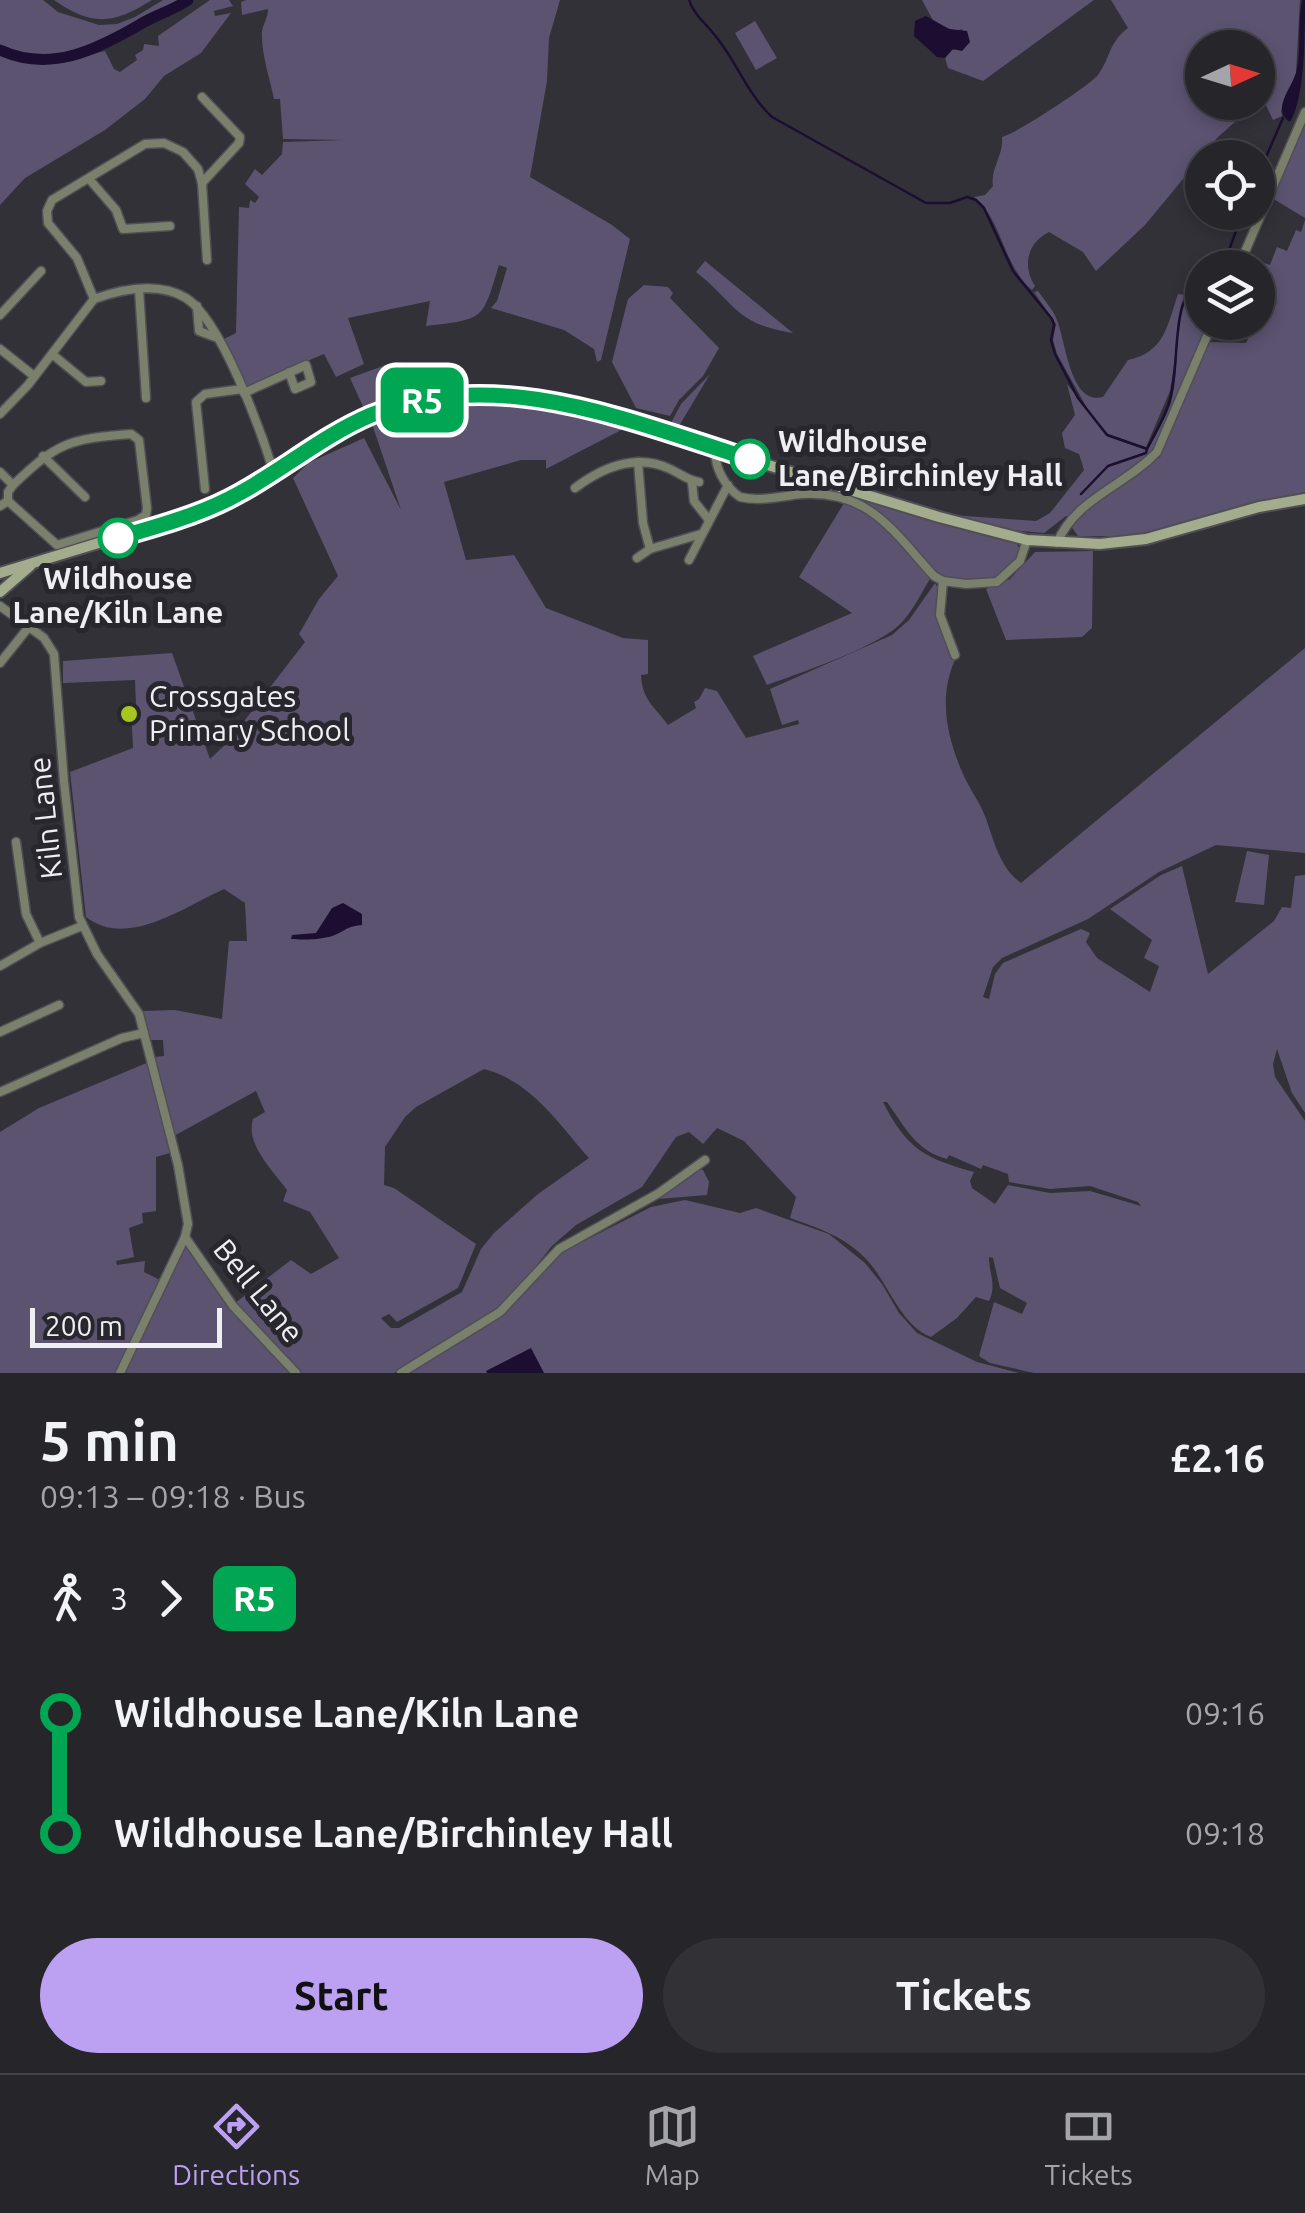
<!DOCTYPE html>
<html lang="en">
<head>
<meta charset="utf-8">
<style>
	:root { --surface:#26252a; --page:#323136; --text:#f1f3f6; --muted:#a4a5a8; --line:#424247; --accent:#bca0f2 }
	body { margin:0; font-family:Ubuntu,sans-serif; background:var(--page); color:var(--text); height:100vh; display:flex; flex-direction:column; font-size:38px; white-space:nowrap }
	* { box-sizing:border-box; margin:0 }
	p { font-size:32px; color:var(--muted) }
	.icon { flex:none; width:55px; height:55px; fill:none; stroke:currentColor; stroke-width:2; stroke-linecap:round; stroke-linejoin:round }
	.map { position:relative; height:1373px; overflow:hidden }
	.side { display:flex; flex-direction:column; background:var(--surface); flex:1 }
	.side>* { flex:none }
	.badge { padding:0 20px; border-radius:15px; font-size:35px; line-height:65px }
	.needle { width:65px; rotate:86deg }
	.tools { position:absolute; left:1185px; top:30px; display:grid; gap:20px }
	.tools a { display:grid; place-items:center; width:90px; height:90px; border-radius:50%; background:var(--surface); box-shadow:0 5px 15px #0003,0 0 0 2px var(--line); font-size:50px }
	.scale { position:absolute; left:30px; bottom:25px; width:192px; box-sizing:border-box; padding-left:10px; border:5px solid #efeef3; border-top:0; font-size:28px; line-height:35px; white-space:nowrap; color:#efeef3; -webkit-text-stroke:8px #28272d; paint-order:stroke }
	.map>.badge { position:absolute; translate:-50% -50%; box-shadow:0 0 0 5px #fff }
	.legs { display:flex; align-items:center; gap:15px; height:110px; padding:0 40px; font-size:32px }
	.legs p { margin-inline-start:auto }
	.summary { display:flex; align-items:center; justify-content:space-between; height:170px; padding:0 40px }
	h1 { font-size:55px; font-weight:700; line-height:75px }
	.action { display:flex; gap:20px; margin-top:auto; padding:20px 40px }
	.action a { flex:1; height:115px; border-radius:60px; background:var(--accent); color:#111; font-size:40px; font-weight:700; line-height:115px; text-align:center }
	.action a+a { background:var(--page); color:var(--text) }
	ul { padding:0 40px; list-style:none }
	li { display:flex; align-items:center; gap:35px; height:120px; font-size:38px }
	li i { display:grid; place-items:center; width:15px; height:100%; margin:0 12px; background:currentColor }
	li i::after { content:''; width:25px; height:25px; margin:-12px; border:8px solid; border-radius:50%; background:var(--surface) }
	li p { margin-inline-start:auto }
	li:first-child i { background:linear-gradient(#0000 50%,currentColor 0) }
	li:last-child i { background:linear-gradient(currentColor 50%,#0000 0) }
	.dock { display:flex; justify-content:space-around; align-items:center; height:140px; border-top:2px solid var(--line); background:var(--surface); font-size:28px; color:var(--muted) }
	.dock a { display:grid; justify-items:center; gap:5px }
	.dock .on { color:var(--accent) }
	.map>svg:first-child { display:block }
</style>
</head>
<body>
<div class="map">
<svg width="1305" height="1373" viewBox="0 0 1305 1373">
	<rect width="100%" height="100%" fill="#323138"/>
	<!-- green -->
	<g fill="#5b5370" fill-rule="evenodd">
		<path d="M 0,0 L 43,0 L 58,12 L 99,25 L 117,24 L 135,17 L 163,0 L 185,0 C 127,28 66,80 0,46 Z"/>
		<path d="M 54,0 L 152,0 C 114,24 92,27 54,0 Z"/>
		<path d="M 210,0 L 229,0 L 233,6 L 214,11 L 215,16 L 231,13 L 201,53 L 164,76 L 145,99 L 105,130 L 25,178 L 0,205 L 0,54 C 36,72 69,61 105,51 L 114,69 L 120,72 L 137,60 L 135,55 L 143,50 L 144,44 L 159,46 L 158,36 Z"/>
		<path d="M 246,0 L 560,0 L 549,38 L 547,81 L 530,177 L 612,225 L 630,239 L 601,360 L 597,362 L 594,349 L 564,330 L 491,308 L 497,301 L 507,268 L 499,265 C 482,320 486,319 426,326 L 430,301 L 348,318 L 364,364 L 336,377 L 324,354 L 246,387 L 222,340 L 236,333 L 239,207 L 249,208 L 250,200 L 255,203 L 259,197 L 245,184 L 255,169 L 262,175 L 282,154 L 283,142 L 344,140 L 283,139 L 280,99 L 274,99 C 270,78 261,54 262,32 C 263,23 268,19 268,9 L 242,15 L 241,2 Z"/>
		<path d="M 922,0 L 1094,0 L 983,81 L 948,68 L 945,58 L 950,50 L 964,49 L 962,29 L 956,31 L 935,24 Z"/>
		<path d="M 1111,0 L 1300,0 L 1296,73 L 1281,111 L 1282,116 L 1273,120 L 1264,101 L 1258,101 L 1258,48 L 1202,48 L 1202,102 L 1256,103 L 1217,138 L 1145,225 L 1096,271 L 1083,252 L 1049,232 C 1027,243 1022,266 1035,286 L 1032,290 C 1003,266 1002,219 974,197 L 985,195 L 993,186 C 990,169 1004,155 1002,137 C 1017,133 1089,86 1098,75 C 1111,57 1108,43 1128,28 Z"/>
		<path d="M 755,21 L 777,58 L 756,70 L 735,33 Z"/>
		<path d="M 1305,119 L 1305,218 L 1272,198 Z"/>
		<path d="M 1305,220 L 1305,492 L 1255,502 L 1160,530 L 1123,536 L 1078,536 L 1070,525 L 1073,520 L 1160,457 L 1208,342 L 1246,343 L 1267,300 L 1261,262 L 1270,265 L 1277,247 L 1287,251 L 1296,230 L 1301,232 Z"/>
		<path d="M 705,261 L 793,333 C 734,324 735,302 696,272 Z"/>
		<path d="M 1202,275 L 1202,322 L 1211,323 L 1156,450 L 1069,517 L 1066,516 L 1044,533 L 1009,530 L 951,515 L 1036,521 L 1050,513 L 1084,470 L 1079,454 L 1065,448 L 1062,433 L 1075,415 L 1067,384 L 1107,435 L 1146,449 L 1146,453 C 1154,437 1165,420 1171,403 C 1183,363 1168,305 1202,275 Z"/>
		<path d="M 644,285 L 668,287 L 673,293 L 670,298 L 719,348 L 703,376 L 679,400 L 670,416 L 636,408 L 612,362 L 628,299 Z"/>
		<path d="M 1038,291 C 1044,300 1052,308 1056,318 C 1066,338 1069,406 1103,397 L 1128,360 C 1165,352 1167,326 1178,294 L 1185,295 L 1170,391 L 1146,447 L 1108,434 L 1088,410 L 1057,354 L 1053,340 L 1056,324 L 1034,292 Z"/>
		<path d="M 394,362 L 416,364 L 462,379 L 460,389 L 426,393 L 365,411 L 350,378 Z"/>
		<path d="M 710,374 L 679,426 L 671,423 L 681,404 Z"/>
		<path d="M 464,398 L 550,407 L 629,426 L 546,469 L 546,460 L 521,460 L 444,482 L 466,560 L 514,555 L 546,608 L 623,638 L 648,640 L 648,674 L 641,675 C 642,700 655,707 668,725 L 696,708 L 694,702 L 699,699 L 705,688 L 717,691 L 746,738 L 799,724 L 798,720 L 782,725 L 770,689 L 892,635 L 909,620 L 935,583 L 941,594 L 938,615 L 955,660 C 938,697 947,738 963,774 C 969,788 979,801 985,816 C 994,840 999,867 1021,883 L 1305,648 L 1305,853 L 1216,845 L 1159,872 L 1088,919 L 1002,958 L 993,967 L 983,997 L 989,999 L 995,974 L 1003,963 L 1081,929 L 1090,933 L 1086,942 L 1097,958 L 1150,992 L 1159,966 L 1144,958 L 1152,940 L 1110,909 L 1161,875 L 1182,866 L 1208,974 L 1274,921 L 1282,907 L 1291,908 L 1295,876 L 1305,875 L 1305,1113 L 1292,1093 L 1277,1049 L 1273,1064 L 1275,1077 L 1305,1121 L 1305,1373 L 1034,1373 L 990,1363 L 979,1356 L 994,1302 L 1022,1314 L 1027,1303 L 1000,1288 L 993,1258 L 989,1257 C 989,1274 997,1285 989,1301 L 976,1297 L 957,1318 L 931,1337 C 899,1324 889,1283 866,1259 C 844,1236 818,1228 790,1218 L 796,1197 L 744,1141 L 717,1128 L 703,1144 L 689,1132 L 676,1137 L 642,1187 L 576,1225 L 552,1246 L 501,1310 L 394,1373 L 301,1373 L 235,1303 L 291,1260 L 311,1274 L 339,1258 L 310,1212 L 283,1201 L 287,1190 C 273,1171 245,1144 253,1119 L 265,1112 L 256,1091 L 172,1137 L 154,1057 L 164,1056 L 163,1040 L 150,1040 L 143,1011 L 175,1010 L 222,1019 L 229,941 L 247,941 L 245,903 L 224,889 C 184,907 127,949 86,917 L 70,772 L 133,748 L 131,707 L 136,706 L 135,680 L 63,683 L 63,661 L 172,653 L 210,759 L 228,742 L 305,642 L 299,634 L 319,599 L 338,576 L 293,478 L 308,463 L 364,438 L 401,510 L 371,421 L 407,407 ZM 484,1069 C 531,1081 558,1123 589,1158 L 538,1194 L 494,1233 L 481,1249 L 462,1292 L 399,1328 L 391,1328 L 381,1318 L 389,1314 L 397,1322 L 458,1288 L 476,1244 L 394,1188 L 384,1185 L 385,1147 L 405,1117 L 416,1107 ZM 883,1102 L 887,1102 C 905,1127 916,1151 947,1159 L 949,1155 L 981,1169 L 983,1165 L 1008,1174 L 1009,1182 L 1050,1189 L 1090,1186 L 1138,1202 L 1141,1206 L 1090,1191 L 1050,1193 L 1008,1185 L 995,1204 L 972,1188 L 970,1181 L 974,1172 C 924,1158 907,1149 883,1102 Z"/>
		<path d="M 868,500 L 1016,543 L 1022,552 L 998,579 C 978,582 958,583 939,576 L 887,520 L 866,504 Z"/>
		<path d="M 844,503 C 882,513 910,547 930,579 C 920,595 912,613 898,626 C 874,648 800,673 767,685 L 753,656 L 852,613 L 799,577 Z"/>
		<path d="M 1093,551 L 1092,628 L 1082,637 L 1006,640 L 986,589 L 1010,579 L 1035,552 Z"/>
		<path d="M 1247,851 L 1269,855 L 1264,905 L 1235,902 Z"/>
		<path d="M 149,1062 L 170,1153 L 156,1157 L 156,1211 L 142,1213 L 143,1223 L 129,1228 L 134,1257 L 116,1261 L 117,1265 L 145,1261 L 144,1272 L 160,1280 L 116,1373 L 0,1373 L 0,1132 L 39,1108 Z"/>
		<path d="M 697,1169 L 703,1170 L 709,1182 L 707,1195 L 658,1199 Z"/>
		<path d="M 685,1200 L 740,1213 L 756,1208 L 829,1234 L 865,1263 L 882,1284 L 899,1313 L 917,1333 L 977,1362 L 1019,1373 L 406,1373 L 509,1308 L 558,1254 L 651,1207 Z"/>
		<path d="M 186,1246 L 229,1305 L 292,1373 L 123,1373 L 182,1249 Z"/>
	</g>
	<!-- water -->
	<g fill="#1b0e31">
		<path d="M 1302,0 L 1305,0 C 1305,34 1305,99 1290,122 C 1271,110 1291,89 1296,73 C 1302,49 1297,24 1302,0 Z"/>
		<path d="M 926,16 L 949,29 L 967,31 L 970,42 L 962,51 L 953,49 L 945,58 L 937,57 L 914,36 L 915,21 Z"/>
		<path d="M 343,903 L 362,914 L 362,925 C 349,926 347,929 337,934 C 325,940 303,940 291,939 L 292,935 L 316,933 L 332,908 Z"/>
		<path d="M 531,1348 L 544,1373 L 487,1373 L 486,1371 Z"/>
	</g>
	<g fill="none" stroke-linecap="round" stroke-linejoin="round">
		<!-- stream -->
		<g stroke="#1b0e31" stroke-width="2.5">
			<path d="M 689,0 C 694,16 708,25 717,38 C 736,61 748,95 772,117 L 926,203 L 950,203 L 967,197 L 976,200 L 984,208 L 1013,271 L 1052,319 L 1054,325 L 1051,340 L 1055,354 L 1078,398 L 1107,435 L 1147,449 C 1155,433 1166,416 1170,399 C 1181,359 1169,302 1202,272"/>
			<path d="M 1258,175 L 1283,118"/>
			<path d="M 1211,268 L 1225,261 L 1243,212"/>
			<path d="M 1081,494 L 1108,466 L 1146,453 L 1147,449"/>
		</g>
		<!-- river -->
		<path stroke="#1b0e31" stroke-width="11" d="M 0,50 C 50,73 96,50 139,25 C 155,15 172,11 188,0"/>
		<!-- street casing -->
		<g stroke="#504f56" stroke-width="11">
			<g id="street">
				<path d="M 90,180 L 116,210 L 123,229 L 170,226"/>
				<path d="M 202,183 L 239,143 L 240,137 L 202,97"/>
				<path d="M 1238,268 L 1305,112"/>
				<path d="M 139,289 L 146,398"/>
				<path d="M 94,299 L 77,258 L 48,223 L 47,211 L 52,200 L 145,144 L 164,143 L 183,152 L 198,169 L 202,183 L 207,260"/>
				<path d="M 197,306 L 199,331 L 215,337"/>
				<path d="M 0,315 L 41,271"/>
				<path d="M 0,349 L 34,376"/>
				<path d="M 52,354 L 86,382 L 101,381"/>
				<path d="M 244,393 L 306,365 L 311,382 L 295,389 L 289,372"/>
				<path d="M 0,414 L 28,385 L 94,299 C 122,289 159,282 186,298 C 221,320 261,431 274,473"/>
				<path d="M 716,448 C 713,466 725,487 740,497 C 760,502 781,496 802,494 C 869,490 893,531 934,576 L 943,581 L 966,584 L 997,582 L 1020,561 L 1027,540"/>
				<path d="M 43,456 L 85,497"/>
				<path d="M 638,462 L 643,523 L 650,549"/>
				<path d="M 0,472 L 13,485"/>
				<path d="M 692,482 L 694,501 L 709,520"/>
				<path d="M 575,488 C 603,467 636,453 670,469 C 681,474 687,480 699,482"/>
				<path d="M 205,489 L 196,402 L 205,394 L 242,389"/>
				<path d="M 0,506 L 8,501 L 8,492 L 13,485 C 58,442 69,439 131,434 L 139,440 L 147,508 L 146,515 L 138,520 L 57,545 L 8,501"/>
				<path d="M 1057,543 C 1076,498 1125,486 1157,452 L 1213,322"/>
				<path d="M 637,558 L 650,549 L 701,534"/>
				<path d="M 689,560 L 728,485"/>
				<path d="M 943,581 L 940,615 L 955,655"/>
				<path d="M 0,606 L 44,638 L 54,654 L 64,782 L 79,917 L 97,954 L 139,1014 L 178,1165 L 188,1224 L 185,1237 L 120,1373"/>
				<path d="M 0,663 L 28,628"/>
				<path d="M 16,842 L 26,914 L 40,943"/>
				<path d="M 0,966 L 40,943 L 82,926"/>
				<path d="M 0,1032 L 59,1005"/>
				<path d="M 0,1092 L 122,1038 L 144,1033"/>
				<path d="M 185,1237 L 233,1306 L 296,1373"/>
				<path d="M 401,1373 L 500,1312 L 559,1249 L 659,1193 L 705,1160"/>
			</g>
		</g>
		<!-- secondary casing -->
		<g stroke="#504f56" stroke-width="14">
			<g id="secondary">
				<path d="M 0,573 L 207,510 L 369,416 L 407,403 L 473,393 L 573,406 L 939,517 L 1027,540 L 1100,544 L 1146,539 L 1259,507 L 1305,499"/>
				<path d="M 0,592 L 30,566"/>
			</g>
		</g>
		<!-- street -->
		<use href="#street" stroke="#7a806c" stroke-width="8"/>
		<!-- secondary -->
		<use href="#secondary" stroke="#a3ac8d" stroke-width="10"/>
	</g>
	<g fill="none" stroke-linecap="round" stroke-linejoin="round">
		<!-- line-1 casing -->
		<g stroke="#fff" stroke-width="22">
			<path id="line-1" d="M 118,538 C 160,525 201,515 240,493 C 284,469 324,435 371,415 C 495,364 629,421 750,459"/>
		</g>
		<!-- line-1 -->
		<use href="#line-1" stroke="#00a651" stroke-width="15"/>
	</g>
	<!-- markers -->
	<g fill="#fff" stroke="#00a651" stroke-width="5">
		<circle cx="750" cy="459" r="18"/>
		<circle cx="118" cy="538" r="18"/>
	</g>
	<circle fill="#a8c71c" stroke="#28272d" stroke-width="4" cx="129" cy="714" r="10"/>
	<g text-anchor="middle" stroke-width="10" stroke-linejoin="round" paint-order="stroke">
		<!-- stop labels -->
		<g font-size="30" font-weight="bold" fill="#efeef3" stroke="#28272d" text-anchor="start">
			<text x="778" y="452">Wildhouse<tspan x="778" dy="34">Lane/Birchinley Hall</tspan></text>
			<text x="118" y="589" text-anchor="middle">Wildhouse<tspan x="118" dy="34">Lane/Kiln Lane</tspan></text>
		</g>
		<!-- poi labels -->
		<g font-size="30" fill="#efeef3" stroke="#28272d" text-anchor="start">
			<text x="149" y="707">Crossgates<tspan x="149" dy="34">Primary School</tspan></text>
		</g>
		<!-- street labels -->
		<g font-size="30" fill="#efeef3" stroke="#28272d">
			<text transform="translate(46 818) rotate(-96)" y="10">Kiln Lane</text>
			<text transform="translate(258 1291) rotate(51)" y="10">Bell Lane</text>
		</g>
	</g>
</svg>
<div class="tools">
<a><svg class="needle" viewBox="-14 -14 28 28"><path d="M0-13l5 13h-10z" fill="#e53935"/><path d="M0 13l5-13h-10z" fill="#a4a5a8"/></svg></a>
<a><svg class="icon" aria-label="locate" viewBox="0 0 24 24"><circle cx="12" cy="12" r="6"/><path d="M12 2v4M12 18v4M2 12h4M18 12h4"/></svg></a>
<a><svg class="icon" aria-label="layers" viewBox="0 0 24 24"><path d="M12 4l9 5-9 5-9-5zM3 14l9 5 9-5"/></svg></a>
</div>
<div class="scale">200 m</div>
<b class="badge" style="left:422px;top:400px;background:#00a651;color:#fff">R5</b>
</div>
<section class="side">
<div class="summary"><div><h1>5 min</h1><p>09:13 – 09:18 · Bus</p></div><b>£2.16</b></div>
<div class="legs"><svg class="icon" aria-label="walk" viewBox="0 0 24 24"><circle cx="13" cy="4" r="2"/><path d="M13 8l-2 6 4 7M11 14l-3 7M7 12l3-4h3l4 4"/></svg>3<svg class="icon" aria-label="forward" viewBox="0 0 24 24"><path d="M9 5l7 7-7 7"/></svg><b class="badge" style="background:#00a651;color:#fff">R5</b></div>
<ul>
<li><i style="color:#00a651"></i><b>Wildhouse Lane/Kiln Lane</b><p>09:16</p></li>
<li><i style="color:#00a651"></i><b>Wildhouse Lane/Birchinley Hall</b><p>09:18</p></li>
</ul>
<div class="action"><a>Start</a><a>Tickets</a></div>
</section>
<nav class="dock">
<a class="on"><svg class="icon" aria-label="directions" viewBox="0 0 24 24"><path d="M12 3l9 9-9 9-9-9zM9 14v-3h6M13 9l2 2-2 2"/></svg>Directions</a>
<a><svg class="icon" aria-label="map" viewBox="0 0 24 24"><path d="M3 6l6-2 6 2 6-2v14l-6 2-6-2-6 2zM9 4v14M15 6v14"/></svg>Map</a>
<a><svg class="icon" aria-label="tickets" viewBox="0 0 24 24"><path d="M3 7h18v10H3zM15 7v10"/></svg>Tickets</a>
</nav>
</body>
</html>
